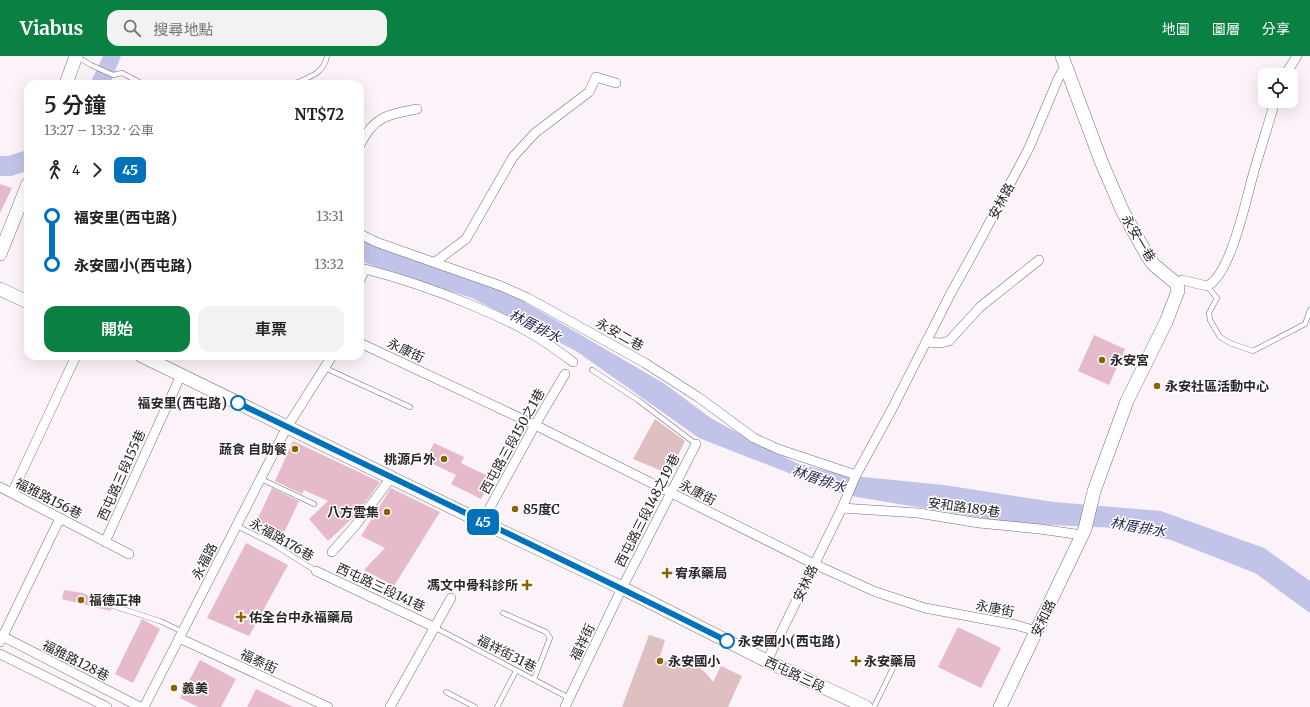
<!DOCTYPE html>
<html lang="zh-TW">
<head>
<meta charset="utf-8">
<style>
	:root { --surface:#fff; --page:#f2f2f2; --text:#222; --muted:#767676; --accent:#0b8043 }
	body { margin:0; font-family:Merriweather,"Noto Sans TC",serif; background:var(--page); color:var(--text); height:100vh; display:flex; flex-direction:column; font-size:15px; white-space:nowrap }
	* { box-sizing:border-box; margin:0 }
	p { font-size:13px; color:var(--muted) }
	.icon { flex:none; width:22px; height:22px; fill:none; stroke:currentColor; stroke-width:2; stroke-linecap:round; stroke-linejoin:round }
	.map { position:relative; flex:1; overflow:hidden }
	.sheet { position:absolute; left:24px; top:24px; width:340px; height:280px; display:flex; flex-direction:column; background:var(--surface); border-radius:12px; box-shadow:0 4px 16px #0002 }
	.sheet>* { flex:none }
	.badge { padding:0 8px; border-radius:6px; font-size:14px; line-height:26px }
	.tools { position:absolute; left:1258px; top:12px; display:grid; gap:8px }
	.tools a { display:grid; place-items:center; width:40px; height:40px; border-radius:8px; background:var(--surface); box-shadow:0 4px 16px #0002; font-size:20px }
	.map>.badge { position:absolute; translate:-50% -50%; box-shadow:0 0 0 2px #fff }
	.legs { display:flex; align-items:center; gap:6px; height:44px; padding:0 20px; font-size:13px }
	.legs p { margin-inline-start:auto }
	.summary { display:flex; align-items:center; justify-content:space-between; height:68px; padding:0 20px }
	h1 { font-size:22px; font-weight:600; line-height:30px }
	.cta { display:flex; gap:8px; margin-top:auto; padding:8px 20px }
	.cta a { flex:1; height:46px; border-radius:12px; background:var(--accent); color:#fff; font-size:16px; font-weight:600; line-height:46px; text-align:center }
	.cta a+a { background:var(--page); color:var(--text) }
	ul { padding:0 20px; list-style:none }
	li { display:flex; align-items:center; gap:14px; height:48px; font-size:15px }
	li i { display:grid; place-items:center; width:6px; height:100%; margin:0 5px; background:currentColor }
	li i::after { content:''; width:10px; height:10px; margin:-5px; border:3px solid; border-radius:50%; background:var(--surface) }
	li p { margin-inline-start:auto }
	li:first-child i { background:linear-gradient(#0000 50%,currentColor 0) }
	li:last-child i { background:linear-gradient(currentColor 50%,#0000 0) }
	header { display:flex; align-items:center; gap:24px; box-sizing:border-box; height:56px; padding:0 20px; background:var(--accent); color:#fff }
	header strong { font-size:19px }
	nav { display:flex; gap:22px; margin-inline-start:auto; font-size:14px }
	.search { width:280px; height:36px; background:var(--page); display:flex; align-items:center; gap:10px; box-sizing:border-box; padding:0 14px; border-radius:12px; color:var(--muted); font-size:15px }
	.map>svg:first-child { display:block }
</style>
</head>
<body>
<header>
<strong>Viabus</strong>
<div class="search"><svg class="icon" aria-label="search" viewBox="0 0 24 24"><circle cx="10" cy="10" r="6"/><path d="M15 15l6 6"/></svg>搜尋地點</div>
<nav><a>地圖</a><a>圖層</a><a>分享</a></nav>
</header>
<div class="map">
<svg width="1310" height="651" viewBox="0 0 1310 651">
	<rect width="100%" height="100%" fill="#fbf2fa"/>
	<!-- green -->
	<g fill="#dfc0c1">
		<path d="M 655,363 L 685,385 L 669,418 L 633,403 Z"/>
		<path d="M 649,579 L 665,584 L 658,607 C 681,599 699,606 713,626 L 721,610 L 742,620 L 728,651 L 622,651 Z"/>
	</g>
	<!-- water -->
	<g fill="#c2c3e9">
		<path d="M 103,0 L 121,0 L 110,28 L 90,28 Z"/>
		<path d="M 360,182 L 509,237 L 665,328 L 712,363 L 796,407 L 843,419 L 944,429 L 1054,446 L 1161,455 L 1264,492 L 1310,525 L 1310,557 L 1255,517 L 1171,484 L 1116,472 L 1013,467 L 845,439 L 699,382 L 576,295 L 472,242 L 403,220 L 360,205 Z"/>
	</g>
	<g fill="none" stroke-linecap="round" stroke-linejoin="round">
		<!-- river -->
		<path stroke="#c2c3e9" stroke-width="20" d="M 0,110 L 10,110 L 28,104"/>
	</g>
	<!-- building -->
	<g fill="#e5bbcc">
		<path d="M 0,128 L 12,132 L 0,157 Z"/>
		<path d="M 1094,279 L 1125,293 L 1109,329 L 1078,315 Z"/>
		<path d="M 293,385 L 380,426 L 356,459 L 328,485 L 309,463 L 328,445 L 304,434 L 302,438 L 275,425 Z"/>
		<path d="M 434,387 L 464,401 L 461,407 L 492,422 L 481,443 L 451,428 L 456,419 L 425,404 Z"/>
		<path d="M 272,432 L 299,445 L 281,483 L 254,471 Z"/>
		<path d="M 391,432 L 440,456 L 394,530 L 364,514 L 385,492 L 361,480 Z"/>
		<path d="M 246,487 L 288,509 L 249,580 L 207,562 Z"/>
		<path d="M 64,534 L 83,537 L 109,550 L 111,553 L 111,555 L 62,543 Z"/>
		<path d="M 142,563 L 160,573 L 133,627 L 115,618 Z"/>
		<path d="M 958,571 L 1001,592 L 981,632 L 938,611 Z"/>
		<path d="M 200,604 L 236,623 L 221,651 L 198,651 L 180,642 Z"/>
		<path d="M 256,633 L 293,651 L 247,651 Z"/>
	</g>
	<g fill="none" stroke-linecap="round" stroke-linejoin="round">
		<!-- lane casing -->
		<g stroke="#776e76" stroke-width="5.5">
			<g id="lane">
				<path d="M 78,1 L 91,9 L 113,19 L 122,17 L 139,26 L 140,28"/>
				<path d="M 294,28 C 310,20 323,19 327,0"/>
				<path d="M 1207,230 L 1217,242 L 1209,257 L 1210,264 L 1220,281 L 1230,287 L 1253,295 L 1305,268 L 1310,254"/>
				<path d="M 325,312 L 410,351"/>
				<path d="M 592,314 L 638,344 L 696,388"/>
				<path d="M 261,423 L 314,448"/>
				<path d="M 237,470 L 273,488 L 316,515"/>
				<path d="M 113,550 L 160,565 L 183,576"/>
				<path d="M 503,557 L 546,576 L 550,582 L 534,623"/>
				<path d="M 434,571 L 569,642"/>
				<path d="M 446,636 L 475,651"/>
				<path d="M 497,651 L 516,615"/>
				<path d="M 874,651 L 893,612"/>
			</g>
		</g>
		<!-- street casing -->
		<g stroke="#776e76" stroke-width="10">
			<g id="street">
				<path d="M 1285,19 L 1297,0"/>
				<path d="M 360,89 C 373,61 388,58 417,53"/>
				<path d="M 360,178 L 376,186 L 501,230 L 528,242 L 645,307 L 698,341 L 754,382 L 778,393 L 856,419"/>
				<path d="M 435,206 L 466,183 L 513,101 L 535,77 L 589,36 L 596,21 L 616,27"/>
				<path d="M 360,224 L 365,213 C 400,222 435,234 469,248 C 488,256 507,264 525,274 C 542,283 557,294 573,306"/>
				<path d="M 1177,228 L 1182,224 L 1207,230 C 1231,219 1246,143 1253,119 C 1260,94 1268,70 1275,45"/>
				<path d="M 926,286 L 941,287 L 949,285 L 980,251 L 1039,204"/>
				<path d="M 360,287 L 535,369 L 814,508 L 876,536 L 925,552 L 1016,569 L 1036,575"/>
				<path d="M 0,431 L 129,498"/>
				<path d="M 12,437 L 76,300"/>
				<path d="M 842,452 L 918,457 L 979,467 L 1040,473 L 1082,479"/>
				<path d="M 482,466 L 535,369 L 565,318"/>
				<path d="M 105,486 L 181,319"/>
				<path d="M 332,496 L 355,470 L 391,422"/>
				<path d="M 316,515 L 434,571"/>
				<path d="M 0,579 L 140,651"/>
				<path d="M 179,582 L 328,651"/>
				<path d="M 0,586 L 60,462"/>
				<path d="M 0,598 L 107,651"/>
				<path d="M 767,605 L 842,452 L 856,419 L 892,353 L 951,237 L 977,190 L 1029,92 L 1058,23 L 1066,9"/>
				<path d="M 144,651 L 287,371 L 332,300"/>
				<path d="M 390,651 L 451,542"/>
				<path d="M 565,651 L 622,532 L 696,388"/>
			</g>
		</g>
		<!-- secondary casing -->
		<g stroke="#776e76" stroke-width="14">
			<g id="secondary">
				<path d="M 66,28 L 76,0"/>
				<path d="M 0,198 L 28,128"/>
				<path d="M 0,233 L 28,246"/>
				<path d="M 142,300 L 482,466 L 622,532 L 767,605 L 866,651"/>
				<path d="M 1000,651 L 1085,473 L 1094,435 L 1127,345 L 1166,266 L 1178,235 L 1177,228 L 1154,209 L 1148,201 L 1123,156 L 1101,105 L 1062,0"/>
			</g>
		</g>
		<!-- lane -->
		<use href="#lane" stroke="#fff" stroke-width="4.5"/>
		<!-- street -->
		<use href="#street" stroke="#fff" stroke-width="9"/>
		<!-- secondary -->
		<use href="#secondary" stroke="#fff" stroke-width="13"/>
	</g>
	<g fill="none" stroke-linecap="round" stroke-linejoin="round">
		<!-- line-1 casing -->
		<g stroke="#fff" stroke-width="9">
			<path id="line-1" d="M 238,347 C 401,426 565,504 727,585"/>
		</g>
		<!-- line-1 -->
		<use href="#line-1" stroke="#0072bc" stroke-width="6"/>
	</g>
	<!-- markers -->
	<g fill="#896300" stroke="#fff" stroke-width="1.5">
		<circle cx="1102" cy="304" r="4"/>
		<circle cx="1157" cy="330" r="4"/>
		<circle cx="295" cy="393" r="4"/>
		<circle cx="444" cy="403" r="4"/>
		<circle cx="515" cy="453" r="4"/>
		<circle cx="387" cy="456" r="4"/>
		<path d="M665 511h4v4h4v4h-4v4h-4v-4h-4v-4h4z"/>
		<path d="M525 523h4v4h4v4h-4v4h-4v-4h-4v-4h4z"/>
		<circle cx="81" cy="544" r="4"/>
		<path d="M239 555h4v4h4v4h-4v4h-4v-4h-4v-4h4z"/>
		<circle cx="660" cy="605" r="4"/>
		<path d="M854 599h4v4h4v4h-4v4h-4v-4h-4v-4h4z"/>
		<circle cx="174" cy="632" r="4"/>
	</g>
	<g fill="#fff" stroke="#0072bc" stroke-width="2">
		<circle cx="238" cy="347" r="7"/>
		<circle cx="727" cy="585" r="7"/>
	</g>
	<g text-anchor="middle" stroke-width="3" stroke-linejoin="round" paint-order="stroke">
		<!-- street labels -->
		<g font-size="13" fill="#2a262a" stroke="#fff">
			<text transform="translate(1001 145) rotate(-62)" y="5">安林路</text>
			<text transform="translate(1139 182) rotate(59)" y="5">永安一巷</text>
			<text transform="translate(620 278) rotate(29)" y="5">永安二巷</text>
			<text transform="translate(406 294) rotate(25)" y="5">永康街</text>
			<text transform="translate(512 385) rotate(-61)" y="5">西屯路三段150之1巷</text>
			<text transform="translate(121 419) rotate(-66)" y="5">西屯路三段155巷</text>
			<text transform="translate(698 436) rotate(27)" y="5">永康街</text>
			<text transform="translate(49 442) rotate(27)" y="5">福雅路156巷</text>
			<text transform="translate(964 451) rotate(8)" y="5">安和路189巷</text>
			<text transform="translate(647 454) rotate(-63)" y="5">西屯路三段148之19巷</text>
			<text transform="translate(282 483) rotate(30)" y="5">永福路176巷</text>
			<text transform="translate(204 505) rotate(-63)" y="5">永福路</text>
			<text transform="translate(805 527) rotate(-64)" y="5">安林路</text>
			<text transform="translate(381 531) rotate(25)" y="5">西屯路三段141巷</text>
			<text transform="translate(995 552) rotate(11)" y="5">永康街</text>
			<text transform="translate(1043 562) rotate(-64)" y="5">安和路</text>
			<text transform="translate(582 586) rotate(-64)" y="5">福祥街</text>
			<text transform="translate(507 597) rotate(27)" y="5">福祥街31巷</text>
			<text transform="translate(76 604) rotate(27)" y="5">福雅路128巷</text>
			<text transform="translate(259 605) rotate(25)" y="5">福泰街</text>
			<text transform="translate(795 618) rotate(25)" y="5">西屯路三段</text>
		</g>
		<!-- poi labels -->
		<g font-size="13" font-weight="bold" fill="#2a262a" stroke="#fff" text-anchor="start">
			<text x="1110" y="309">永安宮</text>
			<text x="1165" y="335">永安社區活動中心</text>
			<text x="287" y="398" text-anchor="end">蔬食 自助餐</text>
			<text x="436" y="408" text-anchor="end">桃源戶外</text>
			<text x="523" y="458">85度C</text>
			<text x="379" y="461" text-anchor="end">八方雲集</text>
			<text x="675" y="522">宥承藥局</text>
			<text x="518" y="534" text-anchor="end">馮文中骨科診所</text>
			<text x="89" y="549">福德正神</text>
			<text x="249" y="566">佑全台中永福藥局</text>
			<text x="668" y="610">永安國小</text>
			<text x="864" y="610">永安藥局</text>
			<text x="182" y="637">義美</text>
		</g>
		<!-- stop labels -->
		<g font-size="13" font-weight="bold" fill="#2a262a" stroke="#fff" text-anchor="end">
			<text x="227" y="352">福安里(西屯路)</text>
			<text x="738" y="590" text-anchor="start">永安國小(西屯路)</text>
		</g>
		<!-- water labels -->
		<g font-size="14" font-style="italic" fill="#2a2656" stroke="#fff">
			<text transform="translate(535 270) rotate(27)" y="5">林厝排水</text>
			<text transform="translate(819 423) rotate(19)" y="5">林厝排水</text>
			<text transform="translate(1138 471) rotate(10)" y="5">林厝排水</text>
		</g>
	</g>
</svg>
<div class="tools">
<a><svg class="icon" aria-label="locate" viewBox="0 0 24 24"><circle cx="12" cy="12" r="6"/><path d="M12 2v4M12 18v4M2 12h4M18 12h4"/></svg></a>
</div>
<b class="badge" style="left:483px;top:466px;background:#0072bc;color:#fff">45</b>
<section class="sheet">
<div class="summary"><div><h1>5 分鐘</h1><p>13:27 – 13:32 · 公車</p></div><b>NT$72</b></div>
<div class="legs"><svg class="icon" aria-label="walk" viewBox="0 0 24 24"><circle cx="13" cy="4" r="2"/><path d="M13 8l-2 6 4 7M11 14l-3 7M7 12l3-4h3l4 4"/></svg>4<svg class="icon" aria-label="forward" viewBox="0 0 24 24"><path d="M9 5l7 7-7 7"/></svg><b class="badge" style="background:#0072bc;color:#fff">45</b></div>
<ul>
<li><i style="color:#0072bc"></i><b>福安里(西屯路)</b><p>13:31</p></li>
<li><i style="color:#0072bc"></i><b>永安國小(西屯路)</b><p>13:32</p></li>
</ul>
<div class="cta"><a>開始</a><a>車票</a></div>
</section>
</div>
</body>
</html>
